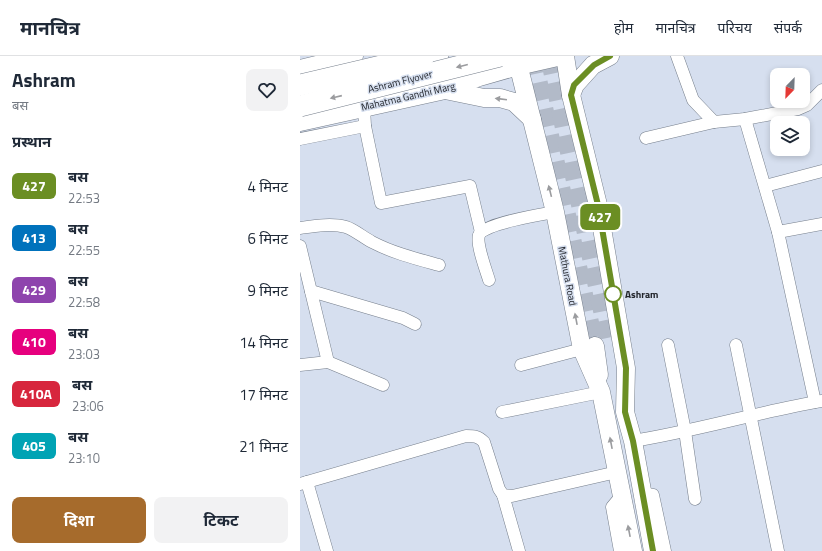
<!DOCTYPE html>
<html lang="hi">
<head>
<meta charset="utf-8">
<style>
	:root { --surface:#fff; --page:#f2f2f3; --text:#1f2937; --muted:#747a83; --line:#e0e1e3; --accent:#a66b2c }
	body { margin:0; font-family:"Titillium Web","Noto Sans Devanagari",sans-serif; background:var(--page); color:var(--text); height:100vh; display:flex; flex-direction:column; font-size:15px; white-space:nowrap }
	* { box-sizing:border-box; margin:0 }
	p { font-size:13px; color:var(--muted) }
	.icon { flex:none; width:22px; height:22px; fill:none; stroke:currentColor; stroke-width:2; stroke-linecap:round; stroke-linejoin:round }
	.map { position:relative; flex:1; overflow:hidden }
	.side { display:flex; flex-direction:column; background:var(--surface); width:300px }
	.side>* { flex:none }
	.badge { padding:0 8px; border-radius:6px; font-size:14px; line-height:26px }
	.needle { width:26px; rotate:203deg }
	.buttons { position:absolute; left:470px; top:12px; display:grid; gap:8px }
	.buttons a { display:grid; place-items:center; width:40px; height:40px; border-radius:8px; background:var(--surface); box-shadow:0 2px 6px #0003; font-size:20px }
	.map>.badge { position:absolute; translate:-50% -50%; box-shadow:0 0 0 2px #fff }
	h2 { padding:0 12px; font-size:15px; line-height:36px }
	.round { display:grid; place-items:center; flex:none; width:42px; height:42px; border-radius:8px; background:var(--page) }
	.headline { display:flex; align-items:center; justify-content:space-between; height:68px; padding:0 12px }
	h1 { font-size:19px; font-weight:700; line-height:30px }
	.button { display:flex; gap:8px; margin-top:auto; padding:8px 12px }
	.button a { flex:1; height:46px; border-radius:8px; background:var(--accent); color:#fff; font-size:16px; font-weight:700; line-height:46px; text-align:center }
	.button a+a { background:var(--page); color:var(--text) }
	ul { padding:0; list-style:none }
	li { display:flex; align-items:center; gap:12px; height:52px; padding:0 12px }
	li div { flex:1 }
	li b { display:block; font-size:15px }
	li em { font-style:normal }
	li .badge { min-width:44px; font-weight:700; text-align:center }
	header { display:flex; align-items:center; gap:24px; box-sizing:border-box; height:56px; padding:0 20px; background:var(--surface); border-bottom:1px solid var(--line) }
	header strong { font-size:19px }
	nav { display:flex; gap:22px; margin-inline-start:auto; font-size:14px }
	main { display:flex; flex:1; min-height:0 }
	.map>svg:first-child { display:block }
</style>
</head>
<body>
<header>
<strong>मानचित्र</strong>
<nav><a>होम</a><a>मानचित्र</a><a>परिचय</a><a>संपर्क</a></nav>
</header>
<main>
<section class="side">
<div class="headline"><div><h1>Ashram</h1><p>बस</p></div><a class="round"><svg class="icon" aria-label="heart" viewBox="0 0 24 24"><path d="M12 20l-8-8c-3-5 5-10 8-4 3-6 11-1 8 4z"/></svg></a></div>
<h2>प्रस्थान</h2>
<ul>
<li><span class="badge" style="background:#6b8e23;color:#fff">427</span><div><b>बस</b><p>22:53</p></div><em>4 मिनट</em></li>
<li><span class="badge" style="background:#0072bc;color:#fff">413</span><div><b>बस</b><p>22:55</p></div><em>6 मिनट</em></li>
<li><span class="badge" style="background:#8e44ad;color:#fff">429</span><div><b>बस</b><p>22:58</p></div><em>9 मिनट</em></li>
<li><span class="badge" style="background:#e6007e;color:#fff">410</span><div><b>बस</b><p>23:03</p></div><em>14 मिनट</em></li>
<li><span class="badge" style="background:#d7263d;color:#fff">410A</span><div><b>बस</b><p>23:06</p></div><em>17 मिनट</em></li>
<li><span class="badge" style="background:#00a3b4;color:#fff">405</span><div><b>बस</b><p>23:10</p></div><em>21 मिनट</em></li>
</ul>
<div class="button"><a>दिशा</a><a>टिकट</a></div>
</section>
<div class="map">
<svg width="522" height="495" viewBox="0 0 522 495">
	<rect width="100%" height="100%" fill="#d6dfef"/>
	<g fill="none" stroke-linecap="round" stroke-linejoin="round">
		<!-- primary-tunnel -->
		<g stroke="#b2bac8" stroke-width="18" stroke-dasharray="18 9" stroke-linecap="butt">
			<path d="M 233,0 L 295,290"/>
			<path d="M 249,0 L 309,288"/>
		</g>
		<!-- street casing -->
		<g stroke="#767f8c" stroke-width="13">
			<g id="street">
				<path d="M 377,0 L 393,44 L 414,66"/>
				<path d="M 64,51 L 65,70 L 81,147 L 170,130 L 181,176"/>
				<path d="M 445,63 L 478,176 L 515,346"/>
				<path d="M 346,82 L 414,66 L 445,63 L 498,53 L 507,49 L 522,34"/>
				<path d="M 0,83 L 65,70"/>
				<path d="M 465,130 L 522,115"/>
				<path d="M 0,172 C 14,170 32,167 46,171 C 55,174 64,182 72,186 C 93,197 117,203 139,209"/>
				<path d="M 478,176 L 522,168"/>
				<path d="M 0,190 L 28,306 L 83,329"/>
				<path d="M 189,224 C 186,214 176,188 179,179 C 182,168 243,158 255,156"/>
				<path d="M 11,235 L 103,262 L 115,268"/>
				<path d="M 368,289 L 385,375 L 395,443"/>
				<path d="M 436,289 L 478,495"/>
				<path d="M 0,309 L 28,306"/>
				<path d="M 221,309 L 282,293"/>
				<path d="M 202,356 L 301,336"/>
				<path d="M 333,385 C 396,375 458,356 522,345"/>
				<path d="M 7,426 L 27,495"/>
				<path d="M 0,428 L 166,380 C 174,380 178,380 184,386 L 199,433 L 203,439 L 212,440 L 317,416"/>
				<path d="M 342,437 L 353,439 L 365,495"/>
				<path d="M 203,439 L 219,495"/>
				<path d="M 320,495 L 312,451 L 322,439"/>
			</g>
		</g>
		<!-- primary casing -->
		<g stroke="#767f8c" stroke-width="19">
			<g id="primary">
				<path d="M 139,0 L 145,34 L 184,42 L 200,42 L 214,46 L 232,63"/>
				<path d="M 216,0 L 255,156 L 282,293 L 301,336 L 333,495"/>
				<path d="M 265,0 L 271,39 L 298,149 L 326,312 L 325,356 L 333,385 L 353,495"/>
				<path d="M 0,13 L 54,0"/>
				<path d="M 271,39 L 275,29 L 293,9 L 310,0"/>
				<path d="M 0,66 L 145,34 L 179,21 L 218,10 L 262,0"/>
				<path d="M 295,290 L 299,319"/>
			</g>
		</g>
		<!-- street -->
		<use href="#street" stroke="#fff" stroke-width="12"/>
		<!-- primary -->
		<use href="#primary" stroke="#fff" stroke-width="18"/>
		<!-- highway-bridge casing -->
		<g stroke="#767f8c" stroke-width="22" stroke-linecap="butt">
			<g id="highway-bridge">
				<path d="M 0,29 L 124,0"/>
				<path d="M 0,50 L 200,0"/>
			</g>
		</g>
		<!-- highway-bridge -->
		<use href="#highway-bridge" stroke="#fff" stroke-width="21"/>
	</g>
	<!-- one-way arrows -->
	<defs><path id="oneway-solid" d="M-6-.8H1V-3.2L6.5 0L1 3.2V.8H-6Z"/></defs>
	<g fill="#9b9c9f">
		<use href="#oneway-solid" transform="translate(162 10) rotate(166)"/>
		<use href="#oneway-solid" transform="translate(36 41) rotate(167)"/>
		<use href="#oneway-solid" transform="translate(201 43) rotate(-173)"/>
		<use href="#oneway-solid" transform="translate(250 135) rotate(-104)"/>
		<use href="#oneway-solid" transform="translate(276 263) rotate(-101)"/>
		<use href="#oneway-solid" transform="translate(311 387) rotate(-101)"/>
		<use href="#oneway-solid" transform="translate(329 475) rotate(-101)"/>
	</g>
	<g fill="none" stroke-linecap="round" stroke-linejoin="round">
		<!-- line casing -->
		<g stroke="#fff" stroke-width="9">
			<path id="line" d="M 310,0 L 294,9 L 274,29 L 271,39 L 298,149 L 326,312 L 325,356 L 333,385 L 353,495"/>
		</g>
		<!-- line -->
		<use href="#line" stroke="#6b8e23" stroke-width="6"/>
	</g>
	<!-- markers -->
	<circle fill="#fff" stroke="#6b8e23" stroke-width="2" cx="313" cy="238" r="8"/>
	<g text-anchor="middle" stroke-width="3" stroke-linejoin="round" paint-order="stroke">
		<!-- street labels -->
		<g font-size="10" fill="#21242a" stroke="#d6dfef">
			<text transform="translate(100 25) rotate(-14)" y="4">Ashram Flyover</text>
			<text transform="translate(108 40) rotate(-13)" y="4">Mahatma Gandhi Marg</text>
			<text transform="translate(268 220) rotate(79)" y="4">Mathura Road</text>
		</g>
		<!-- stop labels -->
		<g font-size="10" font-weight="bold" fill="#21242a" stroke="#d6dfef" text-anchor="start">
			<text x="325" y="242">Ashram</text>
		</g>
	</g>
</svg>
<div class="buttons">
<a><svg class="needle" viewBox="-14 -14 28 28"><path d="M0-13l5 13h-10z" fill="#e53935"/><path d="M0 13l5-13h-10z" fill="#747a83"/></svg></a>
<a><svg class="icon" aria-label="layers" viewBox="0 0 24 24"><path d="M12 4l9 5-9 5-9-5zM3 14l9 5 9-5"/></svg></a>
</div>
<b class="badge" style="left:300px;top:161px;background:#6b8e23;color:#fff">427</b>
</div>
</main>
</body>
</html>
